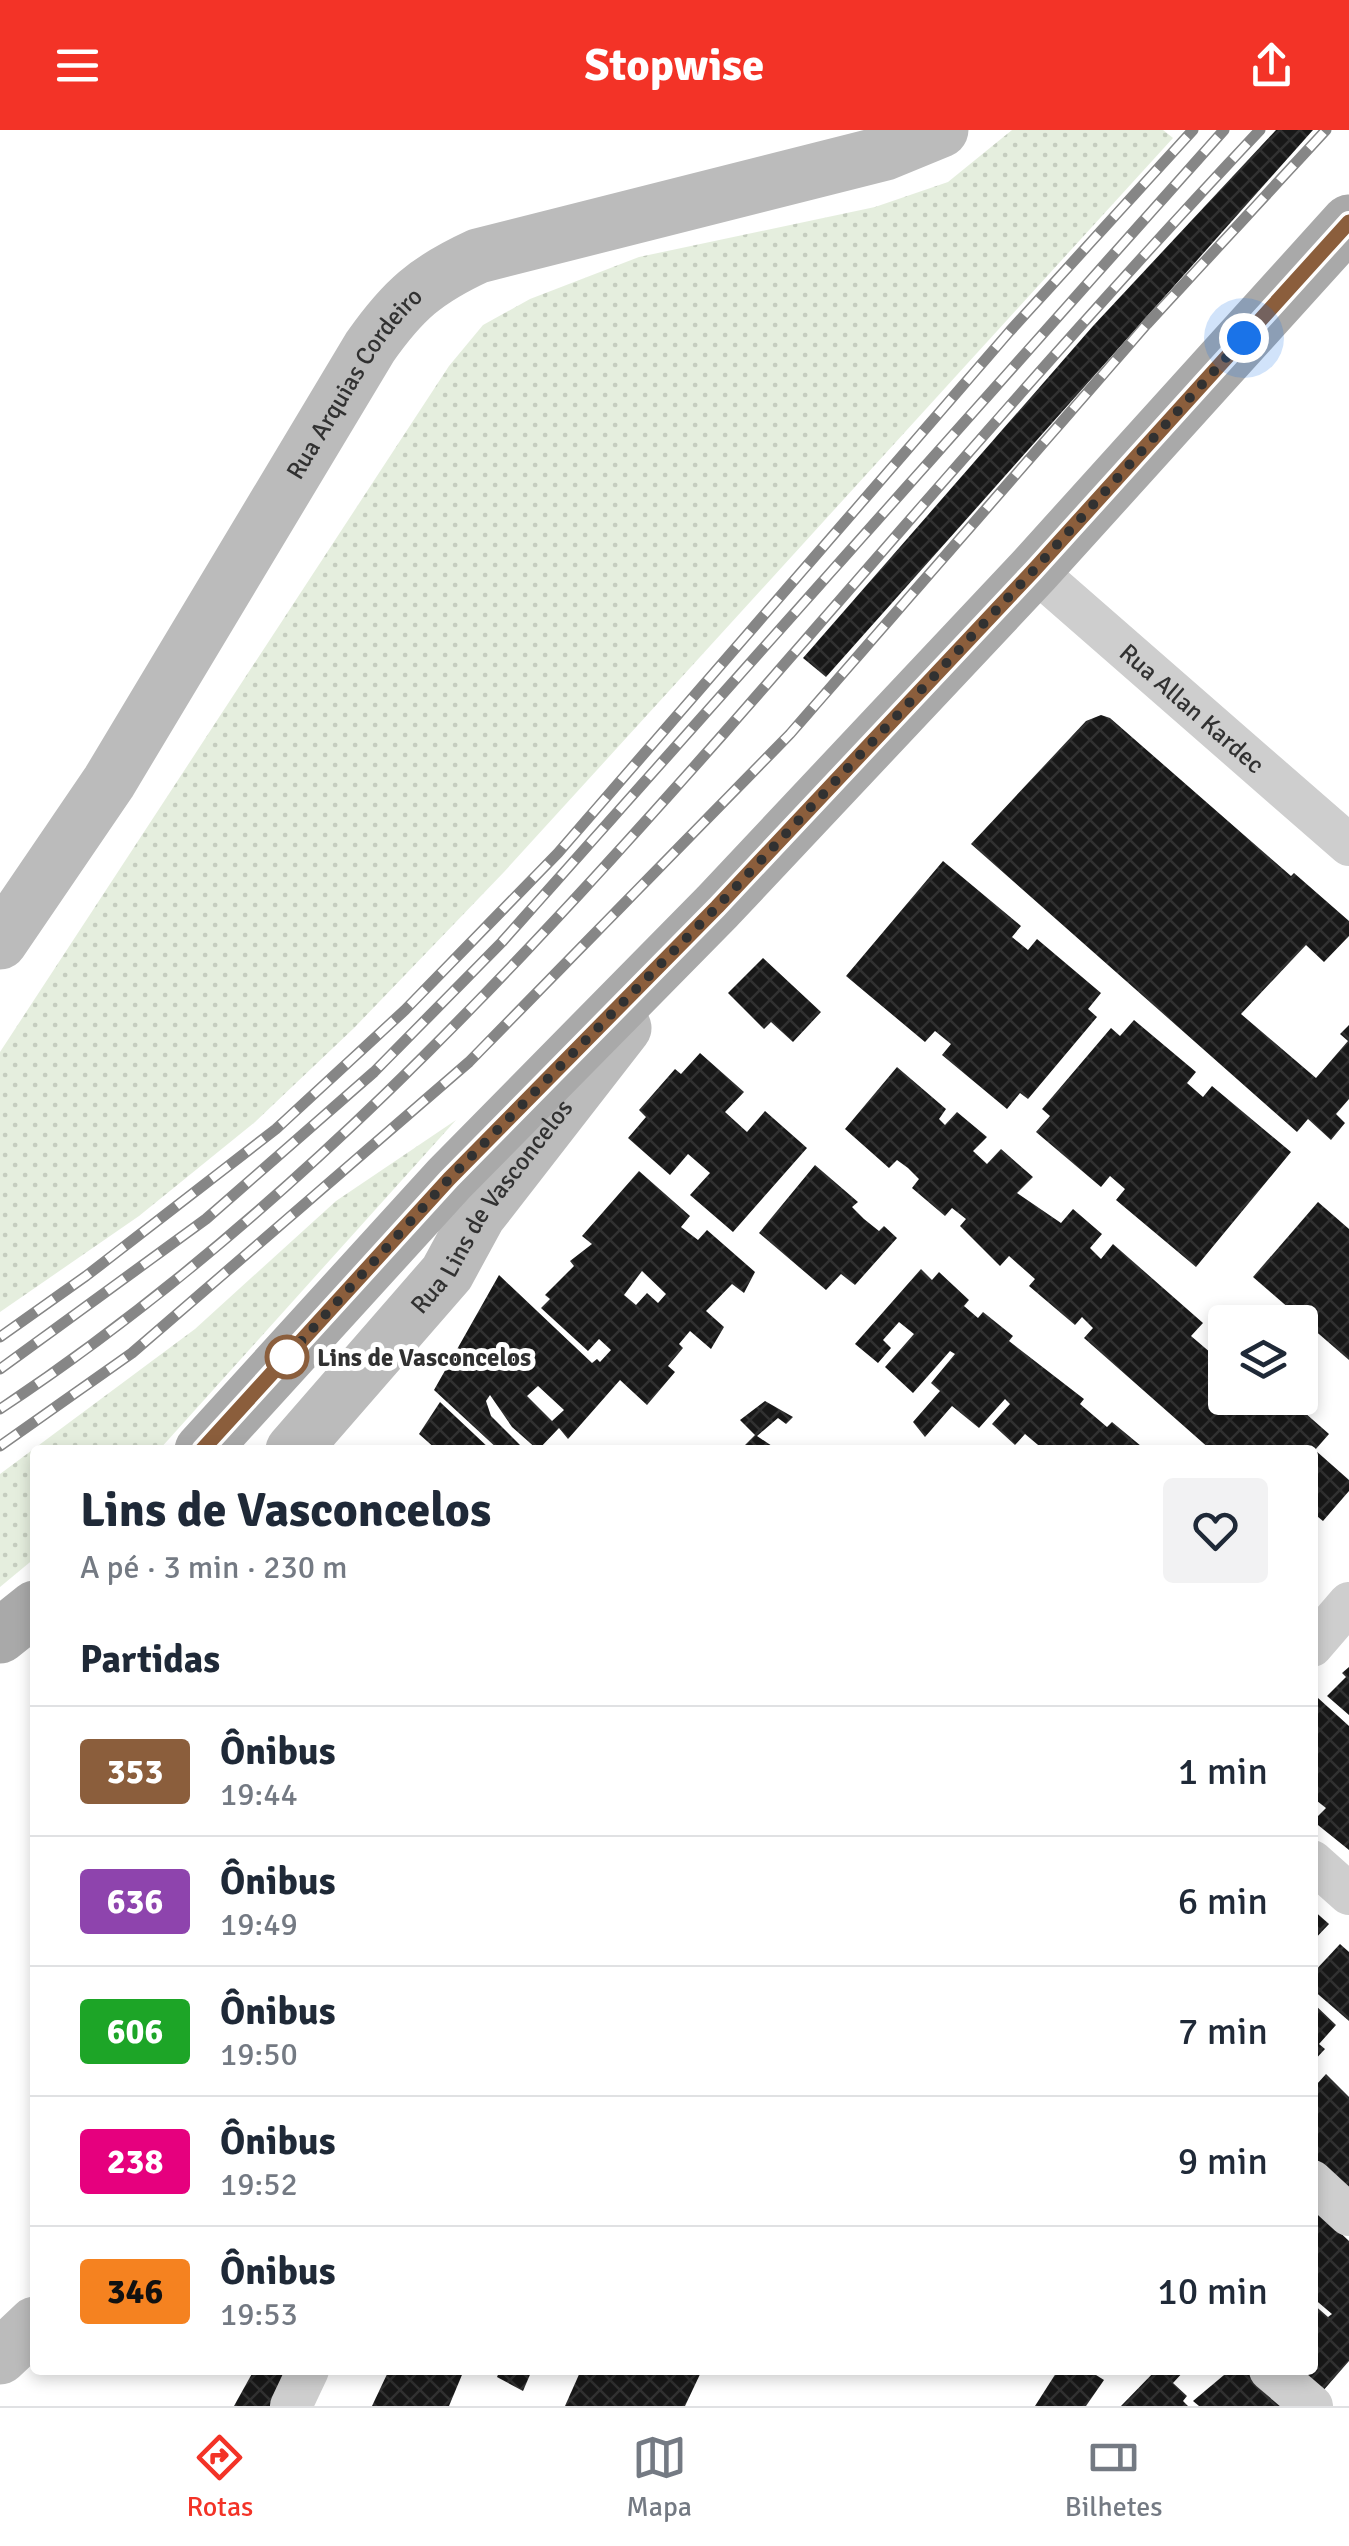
<!DOCTYPE html>
<html lang="pt">
<head>
<meta charset="utf-8">
<style>
	:root { --surface:#fff; --page:#f2f2f3; --text:#1f2937; --muted:#747a83; --line:#e0e1e3; --accent:#f33327 }
	body { margin:0; font-family:Signika,sans-serif; background:var(--page); color:var(--text); height:100vh; display:flex; flex-direction:column; font-size:38px; white-space:nowrap }
	* { box-sizing:border-box; margin:0 }
	p { font-size:32px; color:var(--muted) }
	.icon { flex:none; width:55px; height:55px; fill:none; stroke:currentColor; stroke-width:2; stroke-linecap:round; stroke-linejoin:round }
	.map { position:relative; flex:1; overflow:hidden }
	.details { position:absolute; left:30px; top:1315px; width:1288px; height:930px; display:flex; flex-direction:column; background:var(--surface); border-radius:10px; box-shadow:0 5px 15px #0003 }
	.details>* { flex:none }
	.badge { padding:0 20px; border-radius:8px; font-size:35px; line-height:65px }
	.fabs { position:absolute; left:1208px; top:1175px; display:grid; gap:20px }
	.fabs a { display:grid; place-items:center; width:110px; height:110px; border-radius:10px; background:var(--surface); box-shadow:0 5px 15px #0003; font-size:50px }
	.you { position:absolute; width:50px; height:50px; margin:-25px; border:8px solid #fff; border-radius:50%; background:#1a73e8; box-shadow:0 0 0 15px #1a73e833 }
	.map>.badge { position:absolute; translate:-50% -50%; box-shadow:0 0 0 5px #fff }
	h2 { padding:0 50px; font-size:38px; line-height:90px }
	.round { display:grid; place-items:center; flex:none; width:105px; height:105px; border-radius:10px; background:var(--page) }
	.head { display:flex; align-items:center; justify-content:space-between; height:170px; padding:0 50px }
	h1 { font-size:48px; font-weight:700; line-height:75px }
	ul { padding:0; list-style:none }
	li { display:flex; align-items:center; gap:30px; height:130px; padding:0 50px; border-top:2px solid var(--line) }
	li div { flex:1 }
	li b { display:block; font-size:38px }
	li em { font-style:normal }
	li .badge { min-width:110px; font-weight:700; text-align:center }
	header { display:flex; justify-content:space-between; align-items:center; height:130px; padding:0 50px; background:var(--accent); color:#fff; font-size:45px; font-weight:700 }
	.tabs { display:flex; justify-content:space-around; align-items:center; height:140px; border-top:2px solid var(--line); background:var(--surface); font-size:28px; color:var(--muted) }
	.tabs a { display:grid; justify-items:center; gap:5px }
	.tabs .selected { color:var(--accent) }
	.map>svg:first-child { display:block }
</style>
</head>
<body>
<header><svg class="icon" aria-label="menu" viewBox="0 0 24 24"><path d="M4 6h16M4 12h16M4 18h16"/></svg>Stopwise<svg class="icon" aria-label="share" viewBox="0 0 24 24"><path d="M12 15V3M7 8l5-5 5 5M5 13v7h14v-7"/></svg></header>
<div class="map">
<svg width="1349" height="2276" viewBox="0 0 1349 2276">
	<defs>
		<pattern id="green-dots" width="8" height="8" patternUnits="userSpaceOnUse" patternTransform="scale(2.5)"><rect width="8" height="8" fill="#e5eede"/><path d="M2 2h.1M6 6h.1" fill="none" stroke="#c5cdbf" stroke-width="1.8" stroke-linecap="round"/></pattern>
		<pattern id="building-cross-hatch" width="8" height="8" patternUnits="userSpaceOnUse" patternTransform="scale(2.5)"><rect width="8" height="8" fill="#181818"/><path d="M0 0l8 8M0 8l8-8" fill="none" stroke="#313131"/></pattern>
	</defs>
	<rect width="100%" height="100%" fill="#fff"/>
	<!-- green -->
	<g fill="url(#green-dots)">
		<path d="M 1012,0 L 1163,0 L 1173,8 L 504,742 L 354,898 L 255,992 L 139,1086 L 0,1182 L 0,922 L 449,236 L 483,195 L 530,169 L 639,127 L 875,77 L 948,52 Z"/>
		<path d="M 456,990 L 159,1320 L 35,1320 L 35,1428 L 0,1457 L 0,1344 L 195,1199 L 336,1071 Z"/>
	</g>
	<!-- building -->
	<g fill="url(#building-cross-hatch)" fill-rule="evenodd">
		<path d="M 1276,0 L 1313,0 L 826,547 L 803,528 L 1093,196 Z"/>
		<path d="M 1101,585 L 1110,588 L 1291,746 L 1294,743 L 1349,791 L 1349,806 L 1324,832 L 1306,815 L 1241,884 L 1316,948 L 1348,911 L 1340,904 L 1349,895 L 1349,969 L 1336,984 L 1345,993 L 1331,1010 L 1308,989 L 1297,1002 L 971,714 L 1086,591 Z"/>
		<path d="M 943,731 L 1021,796 L 1012,807 L 1028,820 L 1037,809 L 1101,863 L 1088,879 L 1097,887 L 1028,969 L 1020,963 L 1007,979 L 942,925 L 951,914 L 935,901 L 925,912 L 846,846 Z"/>
		<path d="M 763,828 L 821,882 L 793,912 L 771,892 L 764,899 L 728,863 Z"/>
		<path d="M 1134,890 L 1196,942 L 1187,953 L 1203,967 L 1212,956 L 1291,1022 L 1196,1137 L 1116,1070 L 1125,1059 L 1110,1046 L 1101,1057 L 1036,1002 L 1050,986 L 1042,979 L 1111,898 L 1120,906 Z"/>
		<path d="M 700,923 L 744,962 L 725,982 L 747,1002 L 765,981 L 807,1018 L 733,1102 L 690,1065 L 710,1043 L 688,1024 L 670,1045 L 628,1008 L 646,987 L 639,980 L 675,939 L 681,944 Z"/>
		<path d="M 897,937 L 946,979 L 939,989 L 945,995 L 957,982 L 987,1007 L 973,1021 L 987,1034 L 1001,1019 L 1033,1047 L 1017,1063 L 1061,1093 L 1073,1079 L 1102,1104 L 1090,1118 L 1101,1129 L 1113,1114 L 1203,1193 L 1191,1206 L 1218,1229 L 1225,1221 L 1225,1268 L 1288,1268 L 1329,1304 L 1315,1320 L 1349,1350 L 1349,1361 L 1323,1391 L 1312,1382 L 1312,1320 L 1211,1320 L 1084,1208 L 1093,1198 L 1082,1187 L 1075,1195 L 1029,1156 L 1035,1149 L 1009,1126 L 1000,1136 L 960,1096 L 966,1089 L 952,1078 L 945,1086 L 912,1058 L 919,1049 L 908,1038 L 897,1030 L 889,1038 L 845,999 Z"/>
		<path d="M 815,1035 L 858,1072 L 852,1077 L 864,1089 L 879,1101 L 884,1096 L 897,1108 L 855,1155 L 841,1144 L 826,1160 L 759,1103 Z"/>
		<path d="M 639,1041 L 690,1086 L 681,1097 L 698,1110 L 707,1100 L 755,1142 L 744,1163 L 732,1154 L 706,1181 L 724,1197 L 711,1219 L 690,1201 L 679,1214 L 683,1218 L 668,1236 L 675,1242 L 647,1275 L 620,1250 L 568,1309 L 559,1298 L 538,1320 L 512,1297 L 490,1265 L 486,1271 L 491,1286 L 525,1320 L 499,1320 L 434,1260 L 499,1145 L 592,1233 L 597,1229 L 600,1232 L 611,1220 L 599,1209 L 588,1221 L 541,1178 L 550,1169 L 545,1165 L 574,1136 L 570,1131 L 592,1114 L 582,1106 ZM 642,1141 L 666,1164 L 658,1173 L 647,1163 L 636,1175 L 624,1165 ZM 538,1256 L 564,1280 L 552,1291 L 527,1266 Z"/>
		<path d="M 1318,1072 L 1349,1099 L 1349,1230 L 1253,1147 Z"/>
		<path d="M 921,1139 L 932,1150 L 939,1142 L 969,1170 L 964,1176 L 978,1188 L 983,1182 L 1013,1206 L 1009,1211 L 1084,1269 L 1080,1274 L 1107,1297 L 1112,1292 L 1141,1316 L 1044,1320 L 1025,1304 L 1015,1315 L 992,1294 L 1010,1274 L 1005,1269 L 979,1298 L 952,1276 L 925,1307 L 913,1292 L 940,1261 L 931,1253 L 955,1224 L 950,1221 L 913,1263 L 885,1237 L 914,1204 L 899,1192 L 883,1210 L 891,1218 L 878,1233 L 855,1214 Z"/>
		<path d="M 765,1271 L 793,1287 L 786,1294 L 778,1288 L 757,1306 L 778,1320 L 740,1320 L 755,1305 L 740,1290 Z"/>
		<path d="M 440,1272 L 491,1320 L 437,1320 L 419,1304 Z"/>
		<path d="M 1349,1537 L 1349,1585 L 1327,1566 L 1346,1547 L 1342,1543 Z"/>
		<path d="M 1318,1568 L 1349,1596 L 1349,1720 L 1313,1691 L 1326,1678 L 1312,1667 L 1312,1574 Z"/>
		<path d="M 1312,1779 L 1329,1794 L 1312,1812 Z"/>
		<path d="M 1340,1814 L 1349,1822 L 1349,1891 L 1312,1859 L 1312,1844 Z"/>
		<path d="M 1312,1872 L 1336,1895 L 1319,1914 L 1325,1919 L 1312,1933 Z"/>
		<path d="M 1326,1944 L 1349,1967 L 1349,2061 L 1312,2025 L 1312,1950 L 1317,1954 Z"/>
		<path d="M 1312,2076 L 1349,2111 L 1349,2231 L 1322,2262 L 1296,2240 L 1312,2240 L 1312,2173 L 1328,2187 L 1332,2184 L 1312,2167 Z"/>
		<path d="M 254,2240 L 290,2240 L 271,2276 L 234,2276 Z"/>
		<path d="M 389,2240 L 464,2240 L 449,2276 L 372,2276 Z"/>
		<path d="M 500,2240 L 532,2240 L 523,2261 L 497,2247 Z"/>
		<path d="M 581,2240 L 702,2240 L 685,2276 L 565,2276 Z"/>
		<path d="M 1058,2240 L 1088,2240 L 1104,2250 L 1086,2276 L 1035,2276 Z"/>
		<path d="M 1156,2240 L 1185,2240 L 1173,2253 L 1187,2266 L 1183,2271 L 1188,2276 L 1121,2276 Z"/>
		<path d="M 1230,2240 L 1248,2240 L 1291,2276 L 1199,2276 L 1193,2271 Z"/>
	</g>
	<g fill="none" stroke-linecap="round" stroke-linejoin="round">
		<!-- street -->
		<g stroke="#cecece" stroke-width="42">
			<path id="s1" d="M 1034,440 L 1349,715"/>
			<path d="M 1312,1516 L 1349,1473"/>
			<path d="M 1312,1731 L 1349,1764"/>
			<path d="M 1312,2051 L 1349,2085"/>
			<path d="M 1270,2240 L 1312,2276"/>
			<path d="M 291,2276 L 308,2240"/>
		</g>
		<!-- secondary -->
		<g stroke="#bbb" stroke-width="55">
			<path id="s2" d="M 0,812 L 109,652 L 370,217 C 403,170 426,150 478,126 L 885,23 L 941,0"/>
			<path id="s3" d="M 293,1320 L 447,1143 L 478,1086 L 624,898"/>
			<path d="M 0,2227 L 35,2194"/>
		</g>
		<!-- primary -->
		<g stroke="#a9a9a9" stroke-width="55">
			<path d="M 202,1320 L 449,1049 L 717,777 L 1034,440 L 1349,92"/>
			<path d="M 0,1506 L 35,1478"/>
		</g>
		<!-- rail casing -->
		<g stroke="#868686" stroke-width="11">
			<g id="rail">
				<path d="M 0,1207 L 86,1146 L 276,999 L 405,880 L 558,723 L 1010,201 L 1193,0"/>
				<path d="M 0,1239 L 206,1089 L 374,942 L 502,812 L 1224,0"/>
				<path d="M 0,1279 C 278,1095 506,850 725,602 C 902,400 1076,195 1260,0"/>
				<path d="M 0,1316 L 132,1223 L 469,932 L 790,604 L 1147,194 L 1326,0"/>
			</g>
		</g>
		<!-- rail -->
		<use href="#rail" stroke="#fff" stroke-width="8" stroke-dasharray="22" stroke-linecap="butt"/>
	</g>
	<g fill="none" stroke-linecap="round" stroke-linejoin="round">
		<!-- line casing -->
		<g stroke="#fff" stroke-width="22">
			<path id="line" d="M 202,1320 L 449,1049 L 717,777 L 1034,440 L 1349,92"/>
		</g>
		<!-- line -->
		<use href="#line" stroke="#8b5e3c" stroke-width="15"/>
		<!-- walk -->
		<path stroke="#313131" stroke-width="10" stroke-dasharray="0 18" d="M 287,1227 L 276,1239 L 449,1049 L 717,777 L 1034,440 L 1244,208"/>
	</g>
	<!-- markers -->
	<circle fill="#fff" stroke="#8b5e3c" stroke-width="5" cx="287" cy="1227" r="20"/>
	<g text-anchor="middle" stroke-width="10" stroke-linejoin="round" paint-order="stroke">
		<!-- street labels -->
		<g font-size="25" fill="#313131" stroke="#fff">
			<text dy="9" stroke="none"><textPath href="#s2" startOffset="662">Rua Arquias Cordeiro</textPath></text>
			<text dy="9" stroke="none"><textPath href="#s1" startOffset="210">Rua Allan Kardec</textPath></text>
			<text dy="9" stroke="none"><textPath href="#s3" startOffset="315">Rua Lins de Vasconcelos</textPath></text>
		</g>
		<!-- stop labels -->
		<g font-size="25" font-weight="bold" fill="#313131" stroke="#fff" text-anchor="start">
			<text x="317" y="1236">Lins de Vasconcelos</text>
		</g>
	</g>
</svg>
<div class="fabs">
<a><svg class="icon" aria-label="layers" viewBox="0 0 24 24"><path d="M12 4l9 5-9 5-9-5zM3 14l9 5 9-5"/></svg></a>
</div>
<div class="you" style="left:1244px;top:208px"></div>
<section class="details">
<div class="head"><div><h1>Lins de Vasconcelos</h1><p>A pé · 3 min · 230 m</p></div><a class="round"><svg class="icon" aria-label="heart" viewBox="0 0 24 24"><path d="M12 20l-8-8c-3-5 5-10 8-4 3-6 11-1 8 4z"/></svg></a></div>
<h2>Partidas</h2>
<ul>
<li><span class="badge" style="background:#8b5e3c;color:#fff">353</span><div><b>Ônibus</b><p>19:44</p></div><em>1 min</em></li>
<li><span class="badge" style="background:#8e44ad;color:#fff">636</span><div><b>Ônibus</b><p>19:49</p></div><em>6 min</em></li>
<li><span class="badge" style="background:#1da527;color:#fff">606</span><div><b>Ônibus</b><p>19:50</p></div><em>7 min</em></li>
<li><span class="badge" style="background:#e6007e;color:#fff">238</span><div><b>Ônibus</b><p>19:52</p></div><em>9 min</em></li>
<li><span class="badge" style="background:#f58220;color:#111">346</span><div><b>Ônibus</b><p>19:53</p></div><em>10 min</em></li>
</ul>
</section>
</div>
<nav class="tabs">
<a class="selected"><svg class="icon" aria-label="directions" viewBox="0 0 24 24"><path d="M12 3l9 9-9 9-9-9zM9 14v-3h6M13 9l2 2-2 2"/></svg>Rotas</a>
<a><svg class="icon" aria-label="map" viewBox="0 0 24 24"><path d="M3 6l6-2 6 2 6-2v14l-6 2-6-2-6 2zM9 4v14M15 6v14"/></svg>Mapa</a>
<a><svg class="icon" aria-label="tickets" viewBox="0 0 24 24"><path d="M3 7h18v10H3zM15 7v10"/></svg>Bilhetes</a>
</nav>
</body>
</html>
